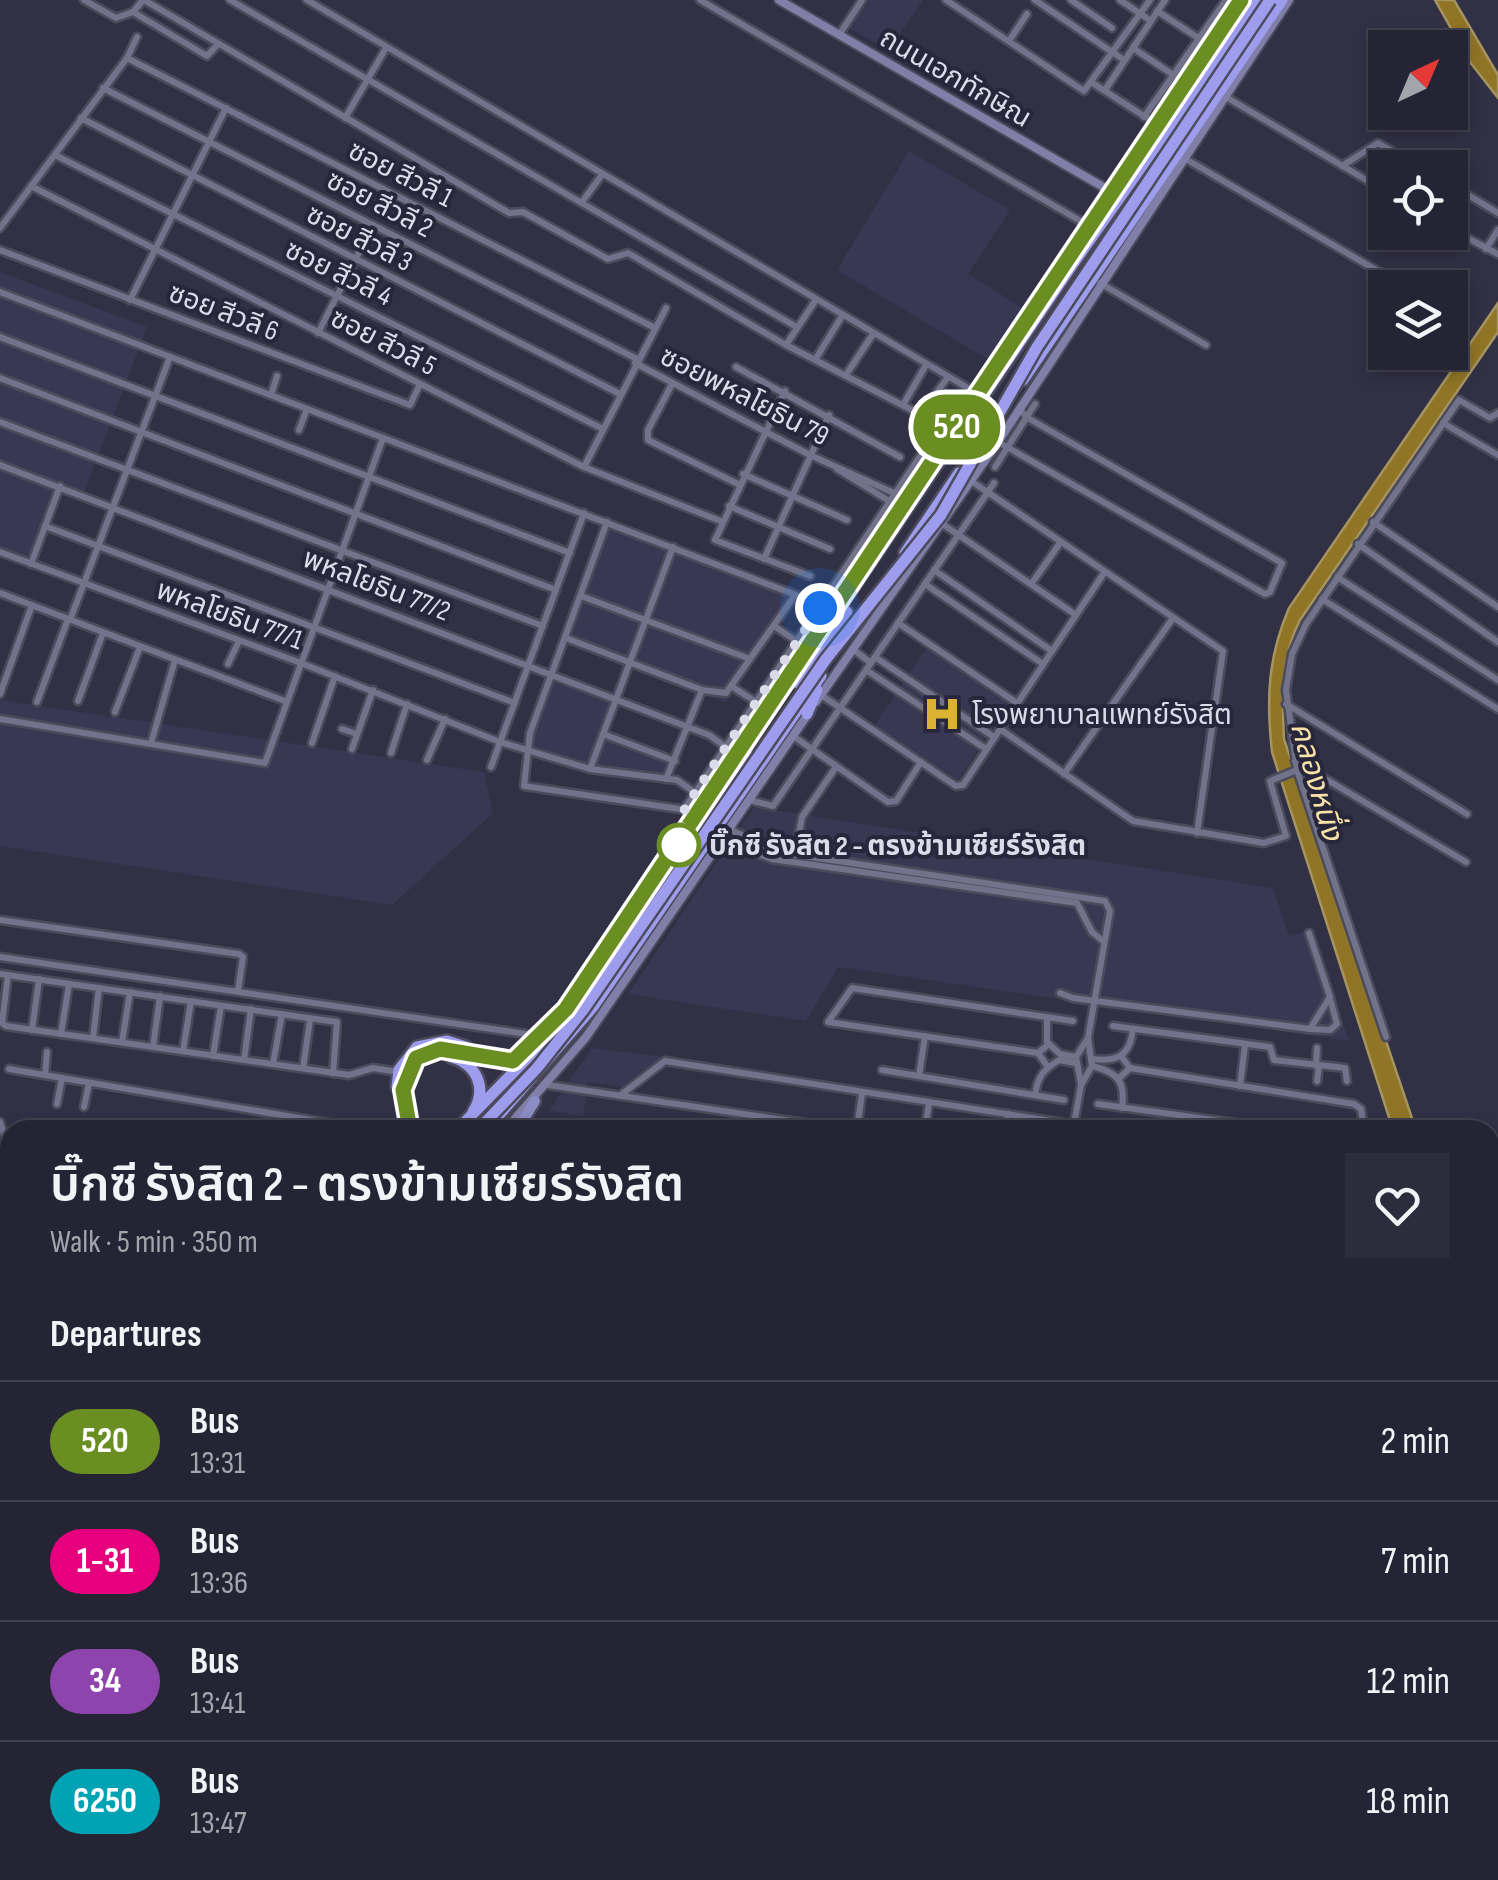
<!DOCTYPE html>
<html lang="en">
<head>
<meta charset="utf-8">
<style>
	:root { --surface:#252434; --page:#2d2c3c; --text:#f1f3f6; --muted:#a3a4ac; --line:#42414f }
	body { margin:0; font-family:"Sofia Sans Condensed","Noto Sans Thai",sans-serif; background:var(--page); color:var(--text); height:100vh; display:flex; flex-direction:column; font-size:38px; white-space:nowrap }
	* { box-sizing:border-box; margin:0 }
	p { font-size:32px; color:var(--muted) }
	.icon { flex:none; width:55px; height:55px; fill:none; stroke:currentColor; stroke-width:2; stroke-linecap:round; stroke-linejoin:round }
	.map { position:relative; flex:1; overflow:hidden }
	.drawer { position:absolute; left:0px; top:1120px; width:1500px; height:760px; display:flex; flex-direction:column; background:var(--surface); border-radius:30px 30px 0 0; box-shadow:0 5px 15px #0003,0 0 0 2px var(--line) }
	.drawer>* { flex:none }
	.badge { padding:0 20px; border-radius:32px; font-size:35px; line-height:65px }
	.needle { width:65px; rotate:44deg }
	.fabs { position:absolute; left:1368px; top:30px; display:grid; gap:20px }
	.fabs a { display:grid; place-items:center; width:100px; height:100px; border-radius:0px; background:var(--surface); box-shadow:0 5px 15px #0003,0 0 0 2px var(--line); font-size:50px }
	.you { position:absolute; width:50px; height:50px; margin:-25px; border:8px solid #fff; border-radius:50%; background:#1a73e8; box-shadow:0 0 0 15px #1a73e833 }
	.map>.badge { position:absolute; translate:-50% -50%; box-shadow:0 0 0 5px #fff }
	h2 { padding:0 50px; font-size:38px; line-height:90px }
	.round { display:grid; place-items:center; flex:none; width:105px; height:105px; border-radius:0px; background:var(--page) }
	.overview { display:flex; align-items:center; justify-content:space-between; height:170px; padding:0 50px }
	h1 { font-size:48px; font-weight:600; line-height:75px }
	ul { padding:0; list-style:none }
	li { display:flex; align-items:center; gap:30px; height:120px; padding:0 50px; border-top:2px solid var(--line) }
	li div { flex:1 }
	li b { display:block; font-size:38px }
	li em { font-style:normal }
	li .badge { min-width:110px; font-weight:700; text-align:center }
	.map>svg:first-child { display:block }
</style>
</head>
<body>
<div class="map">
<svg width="1498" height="1880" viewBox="0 0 1498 1880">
	<defs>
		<pattern id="grass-tufts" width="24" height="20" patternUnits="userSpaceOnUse" patternTransform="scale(2.5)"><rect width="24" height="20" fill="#4f3d03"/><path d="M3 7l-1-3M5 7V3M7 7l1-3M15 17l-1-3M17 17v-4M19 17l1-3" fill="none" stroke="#685828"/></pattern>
	</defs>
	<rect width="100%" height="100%" fill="#313045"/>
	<!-- built -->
	<g fill="#393853">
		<path d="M 857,0 L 923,0 L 889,50 L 842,24 Z"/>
		<path d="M 909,151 L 1010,210 L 968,274 L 1029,312 L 996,364 L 837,270 Z"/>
		<path d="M 0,272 L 147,327 L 81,500 L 62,493 L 32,567 L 0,554 Z"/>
		<path d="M 609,521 L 800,595 L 725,702 L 566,642 Z"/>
		<path d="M 927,648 L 1009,703 L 958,780 L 875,725 Z"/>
		<path d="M 552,678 L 612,701 L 600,735 L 670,762 L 664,776 L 578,765 L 527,745 Z"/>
		<path d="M 0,700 L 484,772 L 493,813 L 392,905 L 0,846 Z"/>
		<path d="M 754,807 L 1273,888 L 1289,936 L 1311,931 L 1349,1041 L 838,967 L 806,1021 L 628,994 Z"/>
		<path d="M 592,1048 L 666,1057 L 625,1087 L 588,1082 L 583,1116 L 549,1111 Z"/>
	</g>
	<!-- grass -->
	<g fill="url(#grass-tufts)">
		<path d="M 1490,1540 L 1498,1594 L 1498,1723 L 1490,1724 Z"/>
		<path d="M 1480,1870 L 1482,1880 L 576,1880 L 538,1871 Z"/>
	</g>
	<!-- water -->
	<g fill="#907526" stroke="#a69460" stroke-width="2.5">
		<path d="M 1435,0 L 1454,0 L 1498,75 L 1498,98 L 1470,62 Z"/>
		<path d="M 1498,303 L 1498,332 L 1300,620 C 1280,659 1282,697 1284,739 L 1416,1130 L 1393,1130 L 1272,752 C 1266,698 1268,657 1289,608 Z"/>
		<path d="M 562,1870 L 629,1870 L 685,1880 L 621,1880 Z"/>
	</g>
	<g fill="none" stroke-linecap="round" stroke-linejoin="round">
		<!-- street casing -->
		<g stroke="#4b4b5c" stroke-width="11">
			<g id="street">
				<path d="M 84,0 L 116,18 L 133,12 L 143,0"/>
				<path d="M 144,0 L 509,213 L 523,212 L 608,259 L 628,253 L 786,345 L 941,425 L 685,808"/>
				<path d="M 230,0 L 795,326"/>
				<path d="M 307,0 L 980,395"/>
				<path d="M 700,0 L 1089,226"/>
				<path d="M 946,0 L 1084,91 L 1150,0"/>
				<path d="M 1035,0 L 1124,60"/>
				<path d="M 1071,0 L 1112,28"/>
				<path d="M 1120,0 L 1151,21"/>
				<path d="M 1157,11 L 1200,39"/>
				<path d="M 133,12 L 207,56 L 218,44"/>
				<path d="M 839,35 L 862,0"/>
				<path d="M 1009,41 L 1027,14"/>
				<path d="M 1133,48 L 1175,76"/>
				<path d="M 127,58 L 655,328"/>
				<path d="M 1094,84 L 1158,125"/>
				<path d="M 103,88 L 637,359"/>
				<path d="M 1105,90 L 1165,0"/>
				<path d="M 1226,97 L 1385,191"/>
				<path d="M 1144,117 L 1226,0"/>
				<path d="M 81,118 L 620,394"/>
				<path d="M 345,118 L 386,48"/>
				<path d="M 55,155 L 603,429"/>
				<path d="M 1184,158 L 1407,288"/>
				<path d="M 1342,166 L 1378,143 L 1421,168"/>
				<path d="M 1393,168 L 1400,155"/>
				<path d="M 1450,184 L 1498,213"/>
				<path d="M 31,186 L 584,467 L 723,522"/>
				<path d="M 582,202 L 601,176"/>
				<path d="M 0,228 L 127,58 L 137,37"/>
				<path d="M 1450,229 L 1498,254"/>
				<path d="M 1486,249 L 1498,230"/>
				<path d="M 0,250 L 410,405 L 420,384"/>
				<path d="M 1100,283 L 1206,345"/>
				<path d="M 0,292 L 804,598 L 828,613"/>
				<path d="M 130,300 L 226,108"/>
				<path d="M 318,333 L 373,225"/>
				<path d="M 0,337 L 570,553"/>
				<path d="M 786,345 L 815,301"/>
				<path d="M 815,360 L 842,316"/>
				<path d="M 635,363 L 810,455 L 905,498"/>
				<path d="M 736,367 L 900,457"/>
				<path d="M 846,375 L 873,334"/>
				<path d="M 0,378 L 556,590"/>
				<path d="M 672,384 L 648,430 L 648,440 L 738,484"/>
				<path d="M 785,391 L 715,540 L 810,576"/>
				<path d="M 271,395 L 277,376"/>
				<path d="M 903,405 L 926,365"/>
				<path d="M 921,414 L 948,377"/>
				<path d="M 0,422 L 543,626"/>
				<path d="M 1443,423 L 1498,455"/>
				<path d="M 299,430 L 307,409"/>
				<path d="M 998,442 L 1265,594 L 1270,592 L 1282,563 L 1026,417 L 1020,409"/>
				<path d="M 0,465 L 709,735 L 734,753"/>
				<path d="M 584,467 L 666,308"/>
				<path d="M 995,467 L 1035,404"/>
				<path d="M 837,469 L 899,507"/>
				<path d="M 743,474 L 847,520"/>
				<path d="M 971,481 L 1223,651 L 1197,833"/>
				<path d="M 729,506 L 830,549"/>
				<path d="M 607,522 L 530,733 L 524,786 L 700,812"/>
				<path d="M 1373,522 L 1498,607"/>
				<path d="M 941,523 L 1076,615"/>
				<path d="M 45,526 L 515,703"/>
				<path d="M 1358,544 L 1498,642"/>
				<path d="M 0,552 L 301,663 L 500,742 L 590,769 L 677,780 L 707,801"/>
				<path d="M 764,559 L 829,415"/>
				<path d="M 31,564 L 60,486"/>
				<path d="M 934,570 L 1052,651"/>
				<path d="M 1337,577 L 1498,680"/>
				<path d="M 1032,583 L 1060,543"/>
				<path d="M 925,584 L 1043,664"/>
				<path d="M 0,593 L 285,701"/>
				<path d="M 581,596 L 750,659"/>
				<path d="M 1322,599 L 1498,709"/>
				<path d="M 70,620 L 170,357"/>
				<path d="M 898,623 L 1017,703"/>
				<path d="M 774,626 L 798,642"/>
				<path d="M 566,638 L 702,690 L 726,693 L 795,595"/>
				<path d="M 854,650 L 871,663"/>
				<path d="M 875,657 L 994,737"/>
				<path d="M 228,664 L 239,641"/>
				<path d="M 866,670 L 986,749"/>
				<path d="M 731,686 L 764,707"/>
				<path d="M 0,694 L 32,605"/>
				<path d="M 821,695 L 956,786 L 963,785 L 1104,573"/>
				<path d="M 78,701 L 103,633"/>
				<path d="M 37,702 L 68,619"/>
				<path d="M 1286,704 L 1467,814"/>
				<path d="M 115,712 L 140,647"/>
				<path d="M 0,719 L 265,763 L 383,438"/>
				<path d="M 342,729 L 357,734"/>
				<path d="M 1000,729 L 1133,821 L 1264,843 L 1286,836 L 1270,781 L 1297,770"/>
				<path d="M 603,734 L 675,761"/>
				<path d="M 793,736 L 888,802 L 896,801 L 921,762"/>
				<path d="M 151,743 L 175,660"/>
				<path d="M 312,743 L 335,676"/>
				<path d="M 352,749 L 373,690"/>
				<path d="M 391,753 L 407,704"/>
				<path d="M 427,760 L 445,719"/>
				<path d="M 1295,761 L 1466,862"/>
				<path d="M 491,767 L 584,513"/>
				<path d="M 590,769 L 673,547"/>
				<path d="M 1064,774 L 1173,618"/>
				<path d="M 666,779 L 702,690"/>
				<path d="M 749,800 L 773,806 L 994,483"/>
				<path d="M 729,829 L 778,852 L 1105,901 L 1110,911 L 1088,1038 L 1092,1066 L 1081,1085 L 1074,1124"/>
				<path d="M 721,840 L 772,859 L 1077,903 L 1092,932 L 1103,941"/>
				<path d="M 795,855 L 802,817 L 836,767"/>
				<path d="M 0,920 L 239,954 L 243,957 L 238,991"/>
				<path d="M 0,957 L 540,1036"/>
				<path d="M 0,974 L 337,1022 L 333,1073"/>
				<path d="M 8,975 L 2,1023 L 6,1026 L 349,1075 L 373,1068 L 399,1072"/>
				<path d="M 1060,993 L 1073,998 L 1310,1029 L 1330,997 L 1309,933"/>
				<path d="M 1047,1017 L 1047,1042 L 1060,1054 L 1076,1057"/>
				<path d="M 1113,1026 L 1270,1047 L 1274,1060 L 1345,1068 L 1347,1081"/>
				<path d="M 1310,1029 L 1330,1030 L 1337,1024 L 1330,998"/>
				<path d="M 32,1030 L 39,979"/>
				<path d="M 61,1034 L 69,984"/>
				<path d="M 1386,1037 L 1297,770 L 1286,690 L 1292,654 L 1306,624 L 1459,400 L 1490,418 L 1498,413"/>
				<path d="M 93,1038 L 99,988"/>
				<path d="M 122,1042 L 130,992"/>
				<path d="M 153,1047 L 160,996"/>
				<path d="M 183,1051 L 191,1001"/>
				<path d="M 1038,1053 L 828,1022 L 852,988 L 1073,1021"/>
				<path d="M 213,1056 L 221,1006"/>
				<path d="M 1092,1059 C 1118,1062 1130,1056 1133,1029"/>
				<path d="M 244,1060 L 251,1009"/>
				<path d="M 273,1064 L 282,1014"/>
				<path d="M 1092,1066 C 1117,1072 1126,1081 1122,1108"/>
				<path d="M 1316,1066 L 1317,1048"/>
				<path d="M 1048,1067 L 1038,1053 L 1049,1044"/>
				<path d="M 303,1068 L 310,1020"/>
				<path d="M 1130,1068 L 1354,1104 L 1361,1109 L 1364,1130"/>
				<path d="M 9,1069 L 370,1130"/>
				<path d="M 882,1070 L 1064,1100"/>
				<path d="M 45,1075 L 47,1052"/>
				<path d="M 919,1076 L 925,1036"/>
				<path d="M 1119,1078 L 1130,1068 L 1121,1056"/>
				<path d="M 1317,1081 L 1319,1067"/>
				<path d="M 1081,1084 L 1076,1057 L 1088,1038"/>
				<path d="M 548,1085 L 852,1130"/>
				<path d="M 1240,1086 L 1245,1045"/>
				<path d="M 622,1094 L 665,1061 L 1110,1130"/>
				<path d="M 862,1094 L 858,1122 L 863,1130"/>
				<path d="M 1035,1095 C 1038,1076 1043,1070 1059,1060 L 1075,1063"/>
				<path d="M 57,1104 L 62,1078"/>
				<path d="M 1098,1104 L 1286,1130"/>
				<path d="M 84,1107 L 89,1083"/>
				<path d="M 0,1122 L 10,1153"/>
				<path d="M 925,1130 L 929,1103"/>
				<path d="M 1006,1130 L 1008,1114"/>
				<path d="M 0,1204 L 10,1220"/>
				<path d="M 1498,1215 L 1493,1243 L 1498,1259"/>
				<path d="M 1490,1272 L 1498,1269"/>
				<path d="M 0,1476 L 10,1485"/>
				<path d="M 0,1507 L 10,1517"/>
				<path d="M 1490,1528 L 1498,1582"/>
				<path d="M 0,1534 L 10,1543"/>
				<path d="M 56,1870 L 69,1880"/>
				<path d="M 116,1870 L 127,1880"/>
				<path d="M 183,1870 L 194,1880"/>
				<path d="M 276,1870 L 331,1880"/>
				<path d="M 32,1880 L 39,1870"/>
				<path d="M 251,1880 L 254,1870"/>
			</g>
		</g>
		<!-- secondary casing -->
		<g stroke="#4b4b5c" stroke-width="12">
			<g id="secondary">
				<path d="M 779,0 L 1112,192"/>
				<path d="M 1007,351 L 1241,0"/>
				<path d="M 816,702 L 998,442 L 1289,0"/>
				<path d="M 735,752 L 940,450"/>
				<path d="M 505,1130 L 586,1037 L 808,714"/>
				<path d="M 0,1374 L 10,1371"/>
				<path d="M 397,1870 L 456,1880"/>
				<path d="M 466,1870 L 530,1880"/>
			</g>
		</g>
		<!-- primary casing -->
		<g stroke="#4b4b5c" stroke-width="15">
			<g id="primary">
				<path d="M 517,1130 L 535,1101"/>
				<path d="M 0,1854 L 10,1840"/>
				<path d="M 0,1873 L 10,1858"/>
				<path d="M 4,1880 L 11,1870"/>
				<path d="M 14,1880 L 23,1870"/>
			</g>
		</g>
		<!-- highway casing -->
		<g stroke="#4b4b5c" stroke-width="16">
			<g id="highway">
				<path d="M 1023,380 L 1282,0"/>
				<path d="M 905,553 L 959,473"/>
				<path d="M 798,683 L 847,612"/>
				<path d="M 807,714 L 817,690"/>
				<path d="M 708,816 L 748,756"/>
				<path d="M 590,989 L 675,864"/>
				<path d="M 451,1057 C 477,1064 488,1089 473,1112"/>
				<path d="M 397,1087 L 399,1070 L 417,1047 L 447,1041 L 466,1047"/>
				<path d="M 410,1130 L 403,1091 L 416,1058 L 440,1049 L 508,1062 L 528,1050"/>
				<path d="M 457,1130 L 544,1041 L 1073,264 L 1259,0"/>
				<path d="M 486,1130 L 593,1007 L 821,676"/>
				<path d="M 0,1336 L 10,1333"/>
				<path d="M 0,1346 L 10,1342"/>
				<path d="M 0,1356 L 10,1353"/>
				<path d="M 0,1365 L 10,1361"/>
			</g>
		</g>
		<!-- street -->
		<use href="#street" stroke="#72738b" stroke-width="6"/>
		<!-- secondary -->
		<use href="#secondary" stroke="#7f7fa8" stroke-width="8"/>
		<!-- primary -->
		<use href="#primary" stroke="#8c8cc6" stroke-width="10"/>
		<!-- highway -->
		<use href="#highway" stroke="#9e9ced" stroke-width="11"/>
		<!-- highway-bridge casing -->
		<g stroke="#4b4b5c" stroke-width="16" stroke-linecap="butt">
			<path id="highway-bridge" d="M 478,1130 L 537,1068 L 583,1010 L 826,659 L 941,515 L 1037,347 L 1270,0"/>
		</g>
		<!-- highway-bridge -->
		<use href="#highway-bridge" stroke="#9e9ced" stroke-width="11"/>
	</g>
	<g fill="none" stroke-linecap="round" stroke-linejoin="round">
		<!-- line casing -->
		<g stroke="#fff" stroke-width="22">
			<path id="line" d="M 410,1130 L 403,1090 L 416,1058 L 440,1049 L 513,1061 L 566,1009 L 1241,0"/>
		</g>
		<!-- line -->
		<use href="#line" stroke="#6b8e23" stroke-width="15"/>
		<!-- walk -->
		<path stroke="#dbdbe9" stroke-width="10" stroke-dasharray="0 18" d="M 679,845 L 685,808 L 820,608"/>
	</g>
	<!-- icons -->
	<defs>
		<g id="hospital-bare" transform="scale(3)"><path d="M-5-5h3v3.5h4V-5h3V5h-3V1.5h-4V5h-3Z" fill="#dbb233" stroke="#27263b" stroke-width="2.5" paint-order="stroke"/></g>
	</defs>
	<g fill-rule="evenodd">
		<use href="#hospital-bare" x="942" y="714"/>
	</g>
	<!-- markers -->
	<circle fill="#fff" stroke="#6b8e23" stroke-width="5" cx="679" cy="845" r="20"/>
	<g text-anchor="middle" stroke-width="8" stroke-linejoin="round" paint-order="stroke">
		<!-- street labels -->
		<g font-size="28" fill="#dbdbe9" stroke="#27263b">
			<text transform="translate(956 77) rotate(30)" y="10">ถนนเอกทักษิณ</text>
			<text transform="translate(401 173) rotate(27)" y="10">ซอย สีวลี 1</text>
			<text transform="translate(380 203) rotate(27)" y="10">ซอย สีวลี 2</text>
			<text transform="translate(360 237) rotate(27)" y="10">ซอย สีวลี 3</text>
			<text transform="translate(339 272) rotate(26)" y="10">ซอย สีวลี 4</text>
			<text transform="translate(224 311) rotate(21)" y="10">ซอย สีวลี 6</text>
			<text transform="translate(384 341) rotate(27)" y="10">ซอย สีวลี 5</text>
			<text transform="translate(745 395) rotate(27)" y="10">ซอยพหลโยธิน 79</text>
			<text transform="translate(377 584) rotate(21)" y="10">พหลโยธิน 77/2</text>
			<text transform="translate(230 614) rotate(20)" y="10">พหลโยธิน 77/1</text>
		</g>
		<!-- poi labels -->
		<g font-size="28" fill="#dbdbe9" stroke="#27263b" text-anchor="start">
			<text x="972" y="724">โรงพยาบาลแพทย์รังสิต</text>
		</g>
		<!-- stop labels -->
		<g font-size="28" font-weight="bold" fill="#dbdbe9" stroke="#27263b" text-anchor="start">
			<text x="709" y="855">บิ๊กซี รังสิต 2 - ตรงข้ามเซียร์รังสิต</text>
		</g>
		<!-- water labels -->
		<g font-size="30" font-style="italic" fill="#f9e3a8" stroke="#27263b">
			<text transform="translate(1317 781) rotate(74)" y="10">คลองหนึ่ง</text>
		</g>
	</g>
</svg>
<div class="fabs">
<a><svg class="needle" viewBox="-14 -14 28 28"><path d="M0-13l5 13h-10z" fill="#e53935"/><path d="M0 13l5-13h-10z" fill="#a3a4ac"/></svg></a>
<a><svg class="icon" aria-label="locate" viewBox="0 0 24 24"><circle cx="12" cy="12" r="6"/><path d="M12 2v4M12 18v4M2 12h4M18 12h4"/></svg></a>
<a><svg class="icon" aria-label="layers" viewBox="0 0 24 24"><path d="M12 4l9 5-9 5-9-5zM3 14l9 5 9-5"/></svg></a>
</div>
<div class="you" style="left:820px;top:608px"></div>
<b class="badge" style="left:957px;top:427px;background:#6b8e23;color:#fff">520</b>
<section class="drawer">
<div class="overview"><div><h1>บิ๊กซี รังสิต 2 - ตรงข้ามเซียร์รังสิต</h1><p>Walk · 5 min · 350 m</p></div><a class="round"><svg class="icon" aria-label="heart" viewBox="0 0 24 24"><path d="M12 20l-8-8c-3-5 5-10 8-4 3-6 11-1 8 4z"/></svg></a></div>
<h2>Departures</h2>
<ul>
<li><span class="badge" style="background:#6b8e23;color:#fff">520</span><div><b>Bus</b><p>13:31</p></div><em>2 min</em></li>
<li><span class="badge" style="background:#e6007e;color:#fff">1-31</span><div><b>Bus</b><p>13:36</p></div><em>7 min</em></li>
<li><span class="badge" style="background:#8e44ad;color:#fff">34</span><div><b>Bus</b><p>13:41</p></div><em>12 min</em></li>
<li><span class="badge" style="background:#00a3b4;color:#fff">6250</span><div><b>Bus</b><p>13:47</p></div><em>18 min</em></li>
</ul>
</section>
</div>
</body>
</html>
